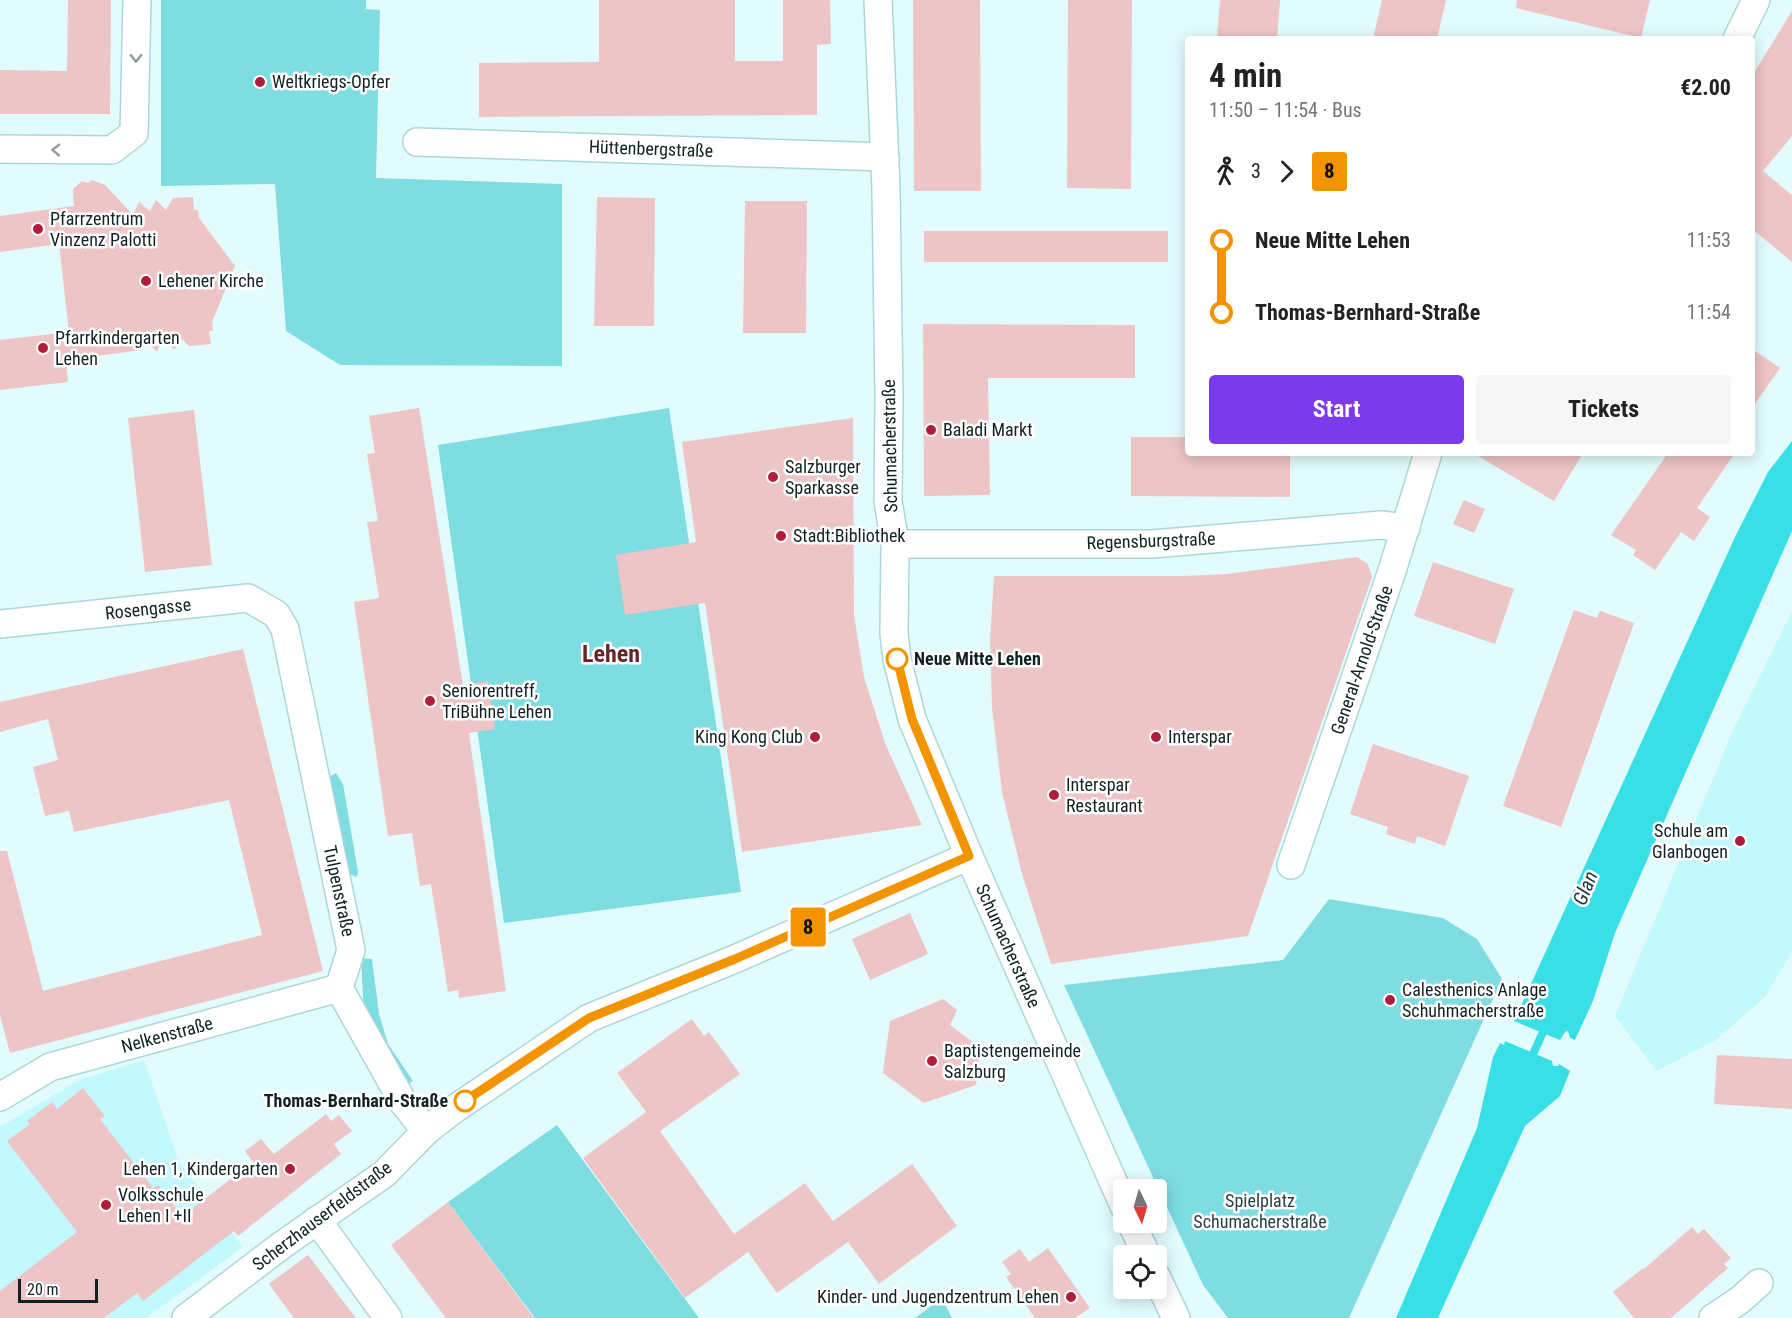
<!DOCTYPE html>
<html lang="en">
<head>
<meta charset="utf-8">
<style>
	:root { --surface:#fff; --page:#f6f6f6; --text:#222; --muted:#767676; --accent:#7c3aed }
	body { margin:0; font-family:"Roboto Condensed",sans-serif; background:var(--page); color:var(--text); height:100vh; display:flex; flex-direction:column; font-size:22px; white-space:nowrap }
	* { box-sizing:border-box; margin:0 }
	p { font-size:20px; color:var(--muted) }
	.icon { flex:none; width:33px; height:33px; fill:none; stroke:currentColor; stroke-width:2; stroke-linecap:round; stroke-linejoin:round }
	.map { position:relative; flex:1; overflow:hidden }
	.side { position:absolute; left:1185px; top:36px; width:570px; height:420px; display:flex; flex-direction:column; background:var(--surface); border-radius:6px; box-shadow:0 3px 15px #0003 }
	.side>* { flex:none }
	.badge { padding:0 12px; border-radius:4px; font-size:21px; line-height:39px }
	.needle { width:39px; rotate:175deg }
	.fabs { position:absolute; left:1113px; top:1179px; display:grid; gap:12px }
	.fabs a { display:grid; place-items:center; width:54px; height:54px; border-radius:6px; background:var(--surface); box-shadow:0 3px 15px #0003; font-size:30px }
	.scale { position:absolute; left:18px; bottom:15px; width:80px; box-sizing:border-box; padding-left:6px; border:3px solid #112223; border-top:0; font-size:16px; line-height:21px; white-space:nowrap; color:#112223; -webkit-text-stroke:4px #fff; paint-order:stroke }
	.map>.badge { position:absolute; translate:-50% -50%; box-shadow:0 0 0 3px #fff }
	.legs { display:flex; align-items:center; gap:9px; height:66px; padding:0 24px; font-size:20px }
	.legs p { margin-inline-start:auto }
	.overview { display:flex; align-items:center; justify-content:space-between; height:102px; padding:0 24px }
	h1 { font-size:33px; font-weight:700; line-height:45px }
	.action { display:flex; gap:12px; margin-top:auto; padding:12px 24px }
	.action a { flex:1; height:69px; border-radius:6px; background:var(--accent); color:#fff; font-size:24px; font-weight:700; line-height:69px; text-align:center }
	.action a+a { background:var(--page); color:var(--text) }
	ul { padding:0 24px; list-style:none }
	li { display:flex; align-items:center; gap:21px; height:72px; font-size:22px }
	li i { display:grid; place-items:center; width:9px; height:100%; margin:0 8px; background:currentColor }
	li i::after { content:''; width:15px; height:15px; margin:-8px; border:4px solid; border-radius:50%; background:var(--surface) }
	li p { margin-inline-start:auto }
	li:first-child i { background:linear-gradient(#0000 50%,currentColor 0) }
	li:last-child i { background:linear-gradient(currentColor 50%,#0000 0) }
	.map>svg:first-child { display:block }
</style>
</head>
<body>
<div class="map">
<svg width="1792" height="1318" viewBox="0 0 1792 1318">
	<rect width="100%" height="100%" fill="#e2fcfd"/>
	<!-- built -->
	<g fill="#c3f9fc">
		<path d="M 1792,611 L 1792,952 L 1765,997 L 1716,1040 L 1657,1071 L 1615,1016 L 1733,730 Z"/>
		<path d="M 144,1060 L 179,1162 L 243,1247 L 146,1318 L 0,1318 L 0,1127 L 81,1079 Z"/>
	</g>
	<!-- green -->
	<g fill="#7edde1">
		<path d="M 161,0 L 366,0 L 366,9 L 380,10 L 376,178 L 562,184 L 562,366 L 340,365 L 286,331 L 275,184 L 161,186 Z"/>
		<path d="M 669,408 L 741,892 L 504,923 L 438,445 Z"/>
		<path d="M 336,773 L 343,784 L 358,872 L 357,877 L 349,874 L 328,778 Z"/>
		<path d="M 1329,899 L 1443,918 L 1477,939 L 1502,979 L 1349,1318 L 1228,1318 L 1203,1285 L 1064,985 L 1283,960 Z"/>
		<path d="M 361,958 L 372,959 L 379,1014 L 388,1044 L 413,1081 L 405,1086 L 364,1015 Z"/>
		<path d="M 557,1125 L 699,1318 L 535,1318 L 448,1202 Z"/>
		<path d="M 942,1298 L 952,1318 L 915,1318 Z"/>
	</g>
	<!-- water -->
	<g fill="#39dfe6">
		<path d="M 1792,441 L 1792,531 L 1615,933 L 1593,1001 L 1575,1040 L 1570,1038 L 1568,1031 L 1565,1032 L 1560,1040 L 1514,1021 L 1735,537 L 1768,472 Z"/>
		<path d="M 1505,1041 L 1552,1061 L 1553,1066 L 1558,1066 L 1559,1064 L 1570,1071 L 1560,1096 L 1525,1126 L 1438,1318 L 1396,1318 L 1477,1128 L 1493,1057 L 1500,1043 L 1504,1045 Z"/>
	</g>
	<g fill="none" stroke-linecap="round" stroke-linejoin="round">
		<!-- stream -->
		<path stroke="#39dfe6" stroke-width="8" d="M 1530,1061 L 1547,1023"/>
	</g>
	<!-- building -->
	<g fill="#edc5c6">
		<path d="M 68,0 L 111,0 L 110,114 L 0,114 L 0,70 L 67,71 Z"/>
		<path d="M 599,0 L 735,0 L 735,61 L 783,61 L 783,0 L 830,0 L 831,44 L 817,45 L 817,115 L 479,117 L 479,63 L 599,62 Z"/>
		<path d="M 913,0 L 980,0 L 981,191 L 914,191 Z"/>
		<path d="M 1068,0 L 1132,0 L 1131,189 L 1067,188 Z"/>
		<path d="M 1220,0 L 1280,0 L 1277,39 L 1217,39 Z"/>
		<path d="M 1382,0 L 1446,0 L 1437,39 L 1373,39 Z"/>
		<path d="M 1517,0 L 1650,0 L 1641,38 L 1516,8 Z"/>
		<path d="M 1792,11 L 1792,136 L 1763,171 L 1792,195 L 1792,262 L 1752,229 L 1752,76 Z"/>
		<path d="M 92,180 L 105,185 L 133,215 L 139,202 L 150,211 L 156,200 L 166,210 L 173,198 L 193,197 L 194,210 L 198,210 L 199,218 L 235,266 L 212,322 L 213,331 L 209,331 L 211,344 L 189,346 L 182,339 L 174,350 L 163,338 L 157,352 L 147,342 L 142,350 L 66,360 L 68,382 L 0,390 L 0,340 L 69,332 L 59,244 L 0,252 L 0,216 L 74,206 L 73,189 L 82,181 L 88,183 Z"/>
		<path d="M 597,197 L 655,198 L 654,326 L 594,326 Z"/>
		<path d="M 745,201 L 807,201 L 806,333 L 743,333 Z"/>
		<rect x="924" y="231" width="244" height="31"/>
		<path d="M 923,324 L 1135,325 L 1135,378 L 988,378 L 990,495 L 924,496 Z"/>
		<path d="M 1752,349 L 1780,368 L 1752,408 Z"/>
		<path d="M 419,408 L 463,685 L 488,681 L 495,729 L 469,733 L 506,991 L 459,998 L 458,990 L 448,992 L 431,884 L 420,886 L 412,833 L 388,836 L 354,602 L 379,598 L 367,522 L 378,521 L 367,454 L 375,453 L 369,416 Z"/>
		<path d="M 194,410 L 212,565 L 145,572 L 128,418 Z"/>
		<path d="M 853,418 L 854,615 L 864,677 L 885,743 L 922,825 L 742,852 L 705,603 L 625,615 L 616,555 L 696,542 L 682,442 Z"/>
		<path d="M 1131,437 L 1188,437 L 1188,453 L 1290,453 L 1290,497 L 1131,496 Z"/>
		<path d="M 1473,453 L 1583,453 L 1554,501 Z"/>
		<path d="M 1668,453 L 1735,453 L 1697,508 L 1710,517 L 1694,541 L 1681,532 L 1655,570 L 1633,555 L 1636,550 L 1611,535 Z"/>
		<path d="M 1464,500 L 1485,509 L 1474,533 L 1453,524 Z"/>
		<path d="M 1357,557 L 1368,564 L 1372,577 L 1248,936 L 1051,964 L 1022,874 L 1002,792 L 992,708 L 990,641 L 994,576 L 1184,576 L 1227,574 Z"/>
		<path d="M 1433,562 L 1514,589 L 1495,644 L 1414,616 Z"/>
		<path d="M 1574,610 L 1597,618 L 1600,611 L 1634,623 L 1561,827 L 1503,806 Z"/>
		<path d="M 243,649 L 323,971 L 10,1053 L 0,1015 L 0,851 L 7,851 L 43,991 L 262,935 L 229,800 L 74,832 L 69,811 L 45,816 L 33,767 L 58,760 L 48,719 L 0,732 L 0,702 Z"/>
		<path d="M 1373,744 L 1469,776 L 1445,846 L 1417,836 L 1415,844 L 1386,834 L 1388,827 L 1350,814 Z"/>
		<path d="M 910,913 L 928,954 L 870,980 L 852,939 Z"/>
		<path d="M 943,999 L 957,1010 L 950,1025 L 981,1048 L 976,1085 L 924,1103 L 883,1073 L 890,1021 Z"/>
		<path d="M 692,1019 L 704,1036 L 709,1032 L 740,1074 L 660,1131 L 734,1234 L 805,1183 L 833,1221 L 912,1164 L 957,1226 L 879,1284 L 848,1242 L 777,1293 L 748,1252 L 685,1298 L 583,1158 L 646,1112 L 617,1073 Z"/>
		<path d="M 1717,1055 L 1792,1059 L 1792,1109 L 1714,1104 Z"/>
		<path d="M 83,1088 L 105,1116 L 100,1119 L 153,1188 L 158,1185 L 182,1216 L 253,1162 L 245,1151 L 261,1139 L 274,1154 L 326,1114 L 331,1121 L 339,1115 L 352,1131 L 334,1144 L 341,1154 L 238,1236 L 234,1231 L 143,1301 L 137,1293 L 104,1318 L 0,1318 L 0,1291 L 77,1232 L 7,1141 L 30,1124 L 27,1121 L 52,1102 L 57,1109 Z"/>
		<path d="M 448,1202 L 534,1318 L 446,1318 L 391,1245 Z"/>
		<path d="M 1692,1227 L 1698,1234 L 1704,1229 L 1731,1258 L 1724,1264 L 1728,1268 L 1671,1318 L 1634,1318 L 1613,1292 L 1643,1268 L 1644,1269 Z"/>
		<path d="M 1048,1248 L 1090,1308 L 1075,1318 L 1035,1318 L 1006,1277 L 1011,1274 L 1002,1262 L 1020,1249 L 1029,1262 Z"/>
		<path d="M 308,1255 L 356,1318 L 294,1318 L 269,1284 Z"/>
	</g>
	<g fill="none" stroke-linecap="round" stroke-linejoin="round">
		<!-- minor casing -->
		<g stroke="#acd7d9" stroke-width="30">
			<g id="minor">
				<path d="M 878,0 L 886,189 L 889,397 L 888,501 L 895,544 L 894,634 L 897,659 L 912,719 L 969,856 L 1124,1206"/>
				<path d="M 1737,39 L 1756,0"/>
				<path d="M 417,142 L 885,157"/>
				<path d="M 0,149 L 112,150 L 134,133 L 137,0"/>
				<path d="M 895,544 L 1152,544 L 1381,525 L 1406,528"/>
				<path d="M 0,624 L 248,598 L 276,614 L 285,629 L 351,950 L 339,988 L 403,1102 L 426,1131"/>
				<path d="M 1291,865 L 1393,568 L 1428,453"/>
				<path d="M 0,1097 L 50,1067 L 339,988"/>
				<path d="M 317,1220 L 388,1318"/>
				<path d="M 1131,1222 L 1147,1256"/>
				<path d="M 1156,1276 L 1176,1318"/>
				<path d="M 186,1318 L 282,1245 L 384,1174 L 426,1131 L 453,1110 L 589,1018 L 735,959 L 969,856"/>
				<path d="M 1713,1318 L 1740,1300 L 1759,1283"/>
			</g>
		</g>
		<!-- minor -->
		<use href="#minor" stroke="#fff" stroke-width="27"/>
	</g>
	<!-- one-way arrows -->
	<defs><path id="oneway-chevron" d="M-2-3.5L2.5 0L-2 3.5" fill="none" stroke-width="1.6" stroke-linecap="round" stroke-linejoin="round" transform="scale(1.5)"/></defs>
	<g stroke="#949c9c">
		<use href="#oneway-chevron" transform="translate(136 58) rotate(91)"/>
		<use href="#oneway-chevron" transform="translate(56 150) rotate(-179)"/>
	</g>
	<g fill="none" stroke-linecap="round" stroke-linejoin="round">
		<!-- line-1 casing -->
		<g stroke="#fff" stroke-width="14">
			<path id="line-1" d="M 465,1101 L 589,1018 L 735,959 L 969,856 L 912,719 L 897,659"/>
		</g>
		<!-- line-1 -->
		<use href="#line-1" stroke="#f29400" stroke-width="9"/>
	</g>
	<!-- markers -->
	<g fill="#b01c3a" stroke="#fff" stroke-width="2">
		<circle cx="260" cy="82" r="6"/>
		<circle cx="38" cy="229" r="6"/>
		<circle cx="146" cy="281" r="6"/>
		<circle cx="43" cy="348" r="6"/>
		<circle cx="931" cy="430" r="6"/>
		<circle cx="773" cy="477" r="6"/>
		<circle cx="781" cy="536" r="6"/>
		<circle cx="430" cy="701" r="6"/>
		<circle cx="815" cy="737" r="6"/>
		<circle cx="1156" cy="737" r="6"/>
		<circle cx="1054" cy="795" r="6"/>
		<circle cx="1740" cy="841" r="6"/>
		<circle cx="1390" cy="1000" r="6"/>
		<circle cx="932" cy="1061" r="6"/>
		<circle cx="290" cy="1169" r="6"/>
		<circle cx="106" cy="1205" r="6"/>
		<circle cx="1071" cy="1297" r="6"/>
	</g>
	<g fill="#fff" stroke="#f29400" stroke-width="3">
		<circle cx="897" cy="659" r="10"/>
		<circle cx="465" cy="1101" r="10"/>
	</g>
	<g text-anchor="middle" stroke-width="5" stroke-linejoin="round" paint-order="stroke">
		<!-- poi labels -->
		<g font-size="18" fill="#112223" stroke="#fff" text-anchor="start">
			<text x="272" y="88">Weltkriegs-Opfer</text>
			<text x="50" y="225">Pfarrzentrum<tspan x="50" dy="21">Vinzenz Palotti</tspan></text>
			<text x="158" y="287">Lehener Kirche</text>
			<text x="55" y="344">Pfarrkindergarten<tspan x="55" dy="21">Lehen</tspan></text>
			<text x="943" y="436">Baladi Markt</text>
			<text x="785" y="473">Salzburger<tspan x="785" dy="21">Sparkasse</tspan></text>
			<text x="793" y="542">Stadt:Bibliothek</text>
			<text x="442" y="697">Seniorentreff,<tspan x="442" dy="21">TriBühne Lehen</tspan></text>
			<text x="803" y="743" text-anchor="end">King Kong Club</text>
			<text x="1168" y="743">Interspar</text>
			<text x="1066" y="791">Interspar<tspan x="1066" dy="21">Restaurant</tspan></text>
			<text x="1728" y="837" text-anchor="end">Schule am<tspan x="1728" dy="21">Glanbogen</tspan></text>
			<text x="1402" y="996">Calesthenics Anlage<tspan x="1402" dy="21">Schuhmacherstraße</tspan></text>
			<text x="944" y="1057">Baptistengemeinde<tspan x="944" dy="21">Salzburg</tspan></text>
			<text x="278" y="1175" text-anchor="end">Lehen 1, Kindergarten</text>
			<text x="118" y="1201">Volksschule<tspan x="118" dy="21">Lehen I +II</tspan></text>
			<text x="1059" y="1303" text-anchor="end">Kinder- und Jugendzentrum Lehen</text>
		</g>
		<!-- street labels -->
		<g font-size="18" fill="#112223" stroke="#fff">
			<text transform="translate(651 149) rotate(2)" y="6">Hüttenbergstraße</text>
			<text transform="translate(890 446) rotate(-91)" y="6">Schumacherstraße</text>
			<text transform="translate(1151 541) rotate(-2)" y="6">Regensburgstraße</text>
			<text transform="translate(148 609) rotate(-6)" y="6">Rosengasse</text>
			<text transform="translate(1362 660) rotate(-71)" y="6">General-Arnold-Straße</text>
			<text transform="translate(339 891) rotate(78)" y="6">Tulpenstraße</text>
			<text transform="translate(1008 946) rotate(66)" y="6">Schumacherstraße</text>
			<text transform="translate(167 1035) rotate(-15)" y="6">Nelkenstraße</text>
			<text transform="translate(322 1216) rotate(-37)" y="6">Scherzhauserfeldstraße</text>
		</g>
		<!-- stop labels -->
		<g font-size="18" font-weight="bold" fill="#112223" stroke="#fff" text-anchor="start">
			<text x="914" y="665">Neue Mitte Lehen</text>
			<text x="448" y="1107" text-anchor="end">Thomas-Bernhard-Straße</text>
		</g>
		<!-- park labels -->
		<g font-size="18" fill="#284243" stroke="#fff">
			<text x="1260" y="1207">Spielplatz<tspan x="1260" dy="21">Schumacherstraße</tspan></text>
		</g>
		<!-- water labels -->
		<g font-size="20" font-style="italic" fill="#1f393a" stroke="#fff">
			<text transform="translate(1585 888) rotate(-68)" y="7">Glan</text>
		</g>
		<!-- district labels -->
		<g font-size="24" font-weight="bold" fill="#68222a" stroke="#fff">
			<text x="611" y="662">Lehen</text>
		</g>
	</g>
</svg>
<div class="fabs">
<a><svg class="needle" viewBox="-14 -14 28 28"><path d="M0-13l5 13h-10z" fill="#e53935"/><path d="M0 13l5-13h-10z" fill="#767676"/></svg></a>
<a><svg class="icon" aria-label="locate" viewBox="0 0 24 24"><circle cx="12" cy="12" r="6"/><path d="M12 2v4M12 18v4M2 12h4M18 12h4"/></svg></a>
</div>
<div class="scale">20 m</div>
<b class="badge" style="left:808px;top:927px;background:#f29400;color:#111">8</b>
<section class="side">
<div class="overview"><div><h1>4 min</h1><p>11:50 – 11:54 · Bus</p></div><b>€2.00</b></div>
<div class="legs"><svg class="icon" aria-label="walk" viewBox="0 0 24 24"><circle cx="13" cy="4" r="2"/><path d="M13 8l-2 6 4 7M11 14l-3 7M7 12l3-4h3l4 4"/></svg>3<svg class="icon" aria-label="forward" viewBox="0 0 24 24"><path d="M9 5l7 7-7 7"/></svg><b class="badge" style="background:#f29400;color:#111">8</b></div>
<ul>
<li><i style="color:#f29400"></i><b>Neue Mitte Lehen</b><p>11:53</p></li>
<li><i style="color:#f29400"></i><b>Thomas-Bernhard-Straße</b><p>11:54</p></li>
</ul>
<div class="action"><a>Start</a><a>Tickets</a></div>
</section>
</div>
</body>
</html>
